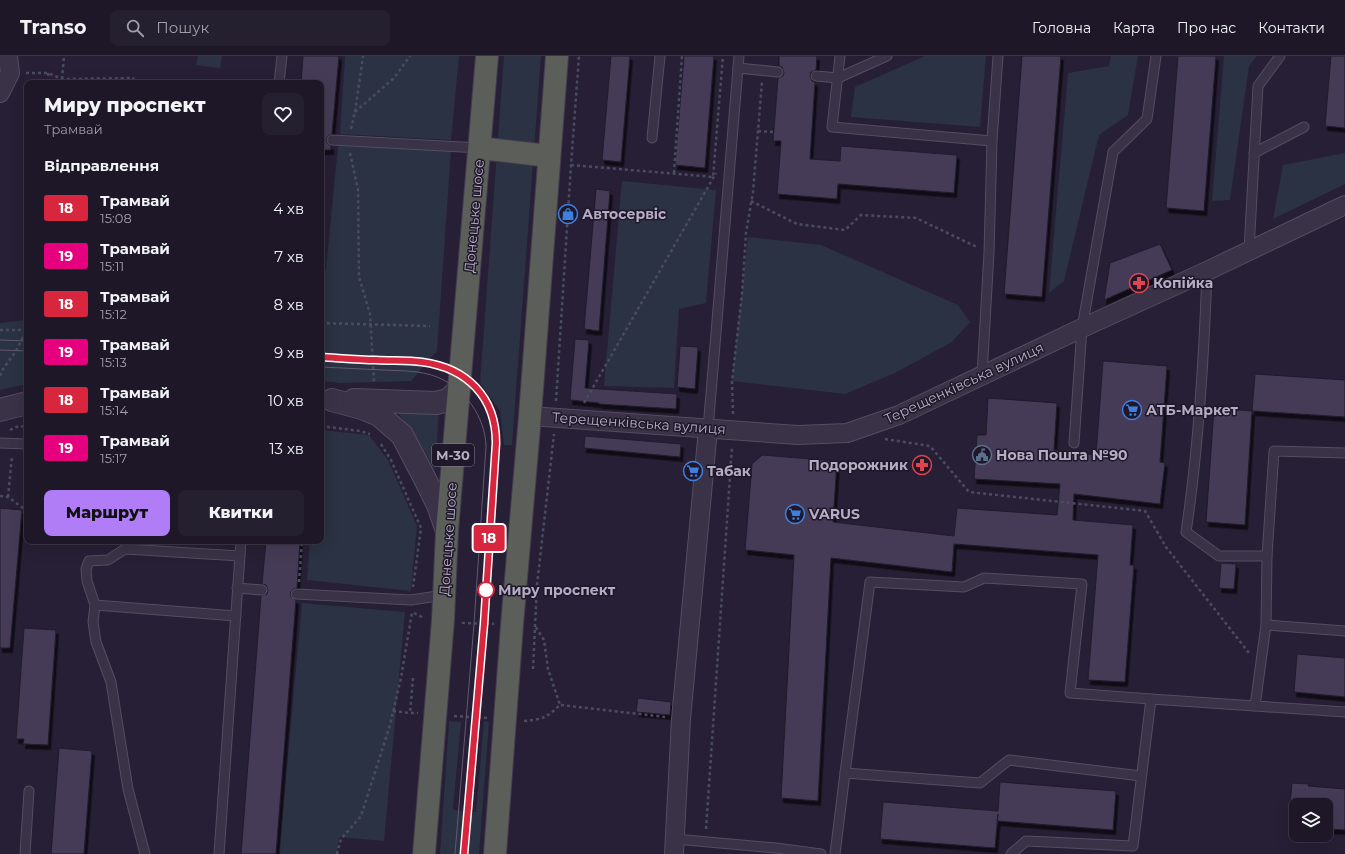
<!DOCTYPE html>
<html lang="uk">
<head>
<meta charset="utf-8">
<style>
	:root { --surface:#1d1728; --page:#252030; --text:#f1f3f6; --muted:#a09fa8; --line:#3b3645; --accent:#b07df7 }
	body { margin:0; font-family:Montserrat,sans-serif; background:var(--page); color:var(--text); height:100vh; display:flex; flex-direction:column; font-size:15px; white-space:nowrap }
	* { box-sizing:border-box; margin:0 }
	p { font-size:13px; color:var(--muted) }
	.icon { flex:none; width:22px; height:22px; fill:none; stroke:currentColor; stroke-width:2; stroke-linecap:round; stroke-linejoin:round }
	.map { position:relative; flex:1; overflow:hidden }
	.details { position:absolute; left:24px; top:24px; width:300px; height:464px; display:flex; flex-direction:column; background:var(--surface); border-radius:8px; box-shadow:0 4px 16px #0002,0 0 0 1px var(--line) }
	.details>* { flex:none }
	.badge { padding:0 8px; border-radius:3px; font-size:14px; line-height:26px }
	.tools { position:absolute; left:1289px; top:742px; display:grid; gap:8px }
	.tools a { display:grid; place-items:center; width:44px; height:44px; border-radius:8px; background:var(--surface); box-shadow:0 4px 16px #0002,0 0 0 1px var(--line); font-size:20px }
	.map>.badge { position:absolute; translate:-50% -50%; box-shadow:0 0 0 2px #fff }
	h2 { padding:0 20px; font-size:15px; line-height:36px }
	.round { display:grid; place-items:center; flex:none; width:42px; height:42px; border-radius:8px; background:var(--page) }
	.headline { display:flex; align-items:center; justify-content:space-between; height:68px; padding:0 20px }
	h1 { font-size:19px; font-weight:800; line-height:30px }
	.primary-button { display:flex; gap:8px; margin-top:auto; padding:8px 20px }
	.primary-button a { flex:1; height:46px; border-radius:8px; background:var(--accent); color:#111; font-size:16px; font-weight:800; line-height:46px; text-align:center }
	.primary-button a+a { background:var(--page); color:var(--text) }
	ul { padding:0; list-style:none }
	li { display:flex; align-items:center; gap:12px; height:48px; padding:0 20px }
	li div { flex:1 }
	li b { display:block; font-size:15px }
	li em { font-style:normal }
	li .badge { min-width:44px; font-weight:700; text-align:center }
	header { display:flex; align-items:center; gap:24px; box-sizing:border-box; height:56px; padding:0 20px; background:var(--surface); border-bottom:1px solid var(--line) }
	header strong { font-size:19px }
	nav { display:flex; gap:22px; margin-inline-start:auto; font-size:14px }
	.search { width:280px; height:36px; background:var(--page); display:flex; align-items:center; gap:10px; box-sizing:border-box; padding:0 14px; border-radius:8px; color:var(--muted); font-size:15px }
	.map>svg:first-child { display:block }
</style>
</head>
<body>
<header>
<strong>Transo</strong>
<div class="search"><svg class="icon" aria-label="search" viewBox="0 0 24 24"><circle cx="10" cy="10" r="6"/><path d="M15 15l6 6"/></svg>Пошук</div>
<nav><a>Головна</a><a>Карта</a><a>Про нас</a><a>Контакти</a></nav>
</header>
<div class="map">
<svg width="1345" height="798" viewBox="0 0 1345 798">
	<defs>
		<filter id="shadow"><feDropShadow dx="2.5" dy="4.5" stdDeviation="0" flood-color="#0009"/></filter>
	</defs>
	<rect width="100%" height="100%" fill="#271f35"/>
	<!-- green -->
	<g fill="#2a3243">
		<path d="M 198,0 L 222,0 L 220,12 L 196,9 Z"/>
		<path d="M 345,0 L 459,0 L 451,84 L 340,78 Z"/>
		<path d="M 504,0 L 541,0 L 512,389 L 504,389 L 500,355 L 480,327 Z"/>
		<path d="M 925,0 L 986,0 L 980,71 L 851,61 L 855,31 Z"/>
		<path d="M 1111,0 L 1138,0 L 1128,59 L 1099,79 L 1064,225 L 1049,237 L 1068,17 L 1109,10 Z"/>
		<path d="M 1224,0 L 1257,0 L 1249,10 L 1230,144 L 1212,145 Z"/>
		<path d="M 338,89 L 451,94 L 437,295 L 411,325 L 341,327 L 321,325 L 321,214 L 326,214 Z"/>
		<path d="M 1345,97 L 1345,128 L 1273,163 L 1283,109 Z"/>
		<path d="M 622,125 L 716,134 L 706,247 L 679,253 L 674,332 L 604,330 Z"/>
		<path d="M 748,181 L 821,189 L 958,249 L 970,266 L 952,286 L 895,317 L 845,338 L 732,325 Z"/>
		<path d="M 27,264 L 27,328 L 0,334 L 0,267 Z"/>
		<path d="M 392,350 L 439,354 L 435,414 C 423,391 409,370 392,350 Z"/>
		<path d="M 321,374 L 369,379 L 388,404 L 417,470 L 411,535 L 307,524 L 310,485 L 321,485 Z"/>
		<path d="M 302,547 L 405,556 L 384,785 L 339,781 L 337,798 L 279,798 Z"/>
		<path d="M 449,665 L 461,666 L 453,754 L 476,756 L 484,665 L 489,666 L 479,798 L 440,798 Z"/>
	</g>
	<!-- building -->
	<g fill="#453b56" stroke="#211a2c" filter="url(#shadow)">
		<path d="M 303,0 L 339,0 L 332,78 L 329,79 L 326,83 L 327,87 L 331,90 L 331,94 L 321,94 L 321,27 L 301,27 Z"/>
		<path d="M 611,0 L 630,0 L 621,106 L 602,104 Z"/>
		<path d="M 684,0 L 714,0 L 705,112 L 675,109 Z"/>
		<path d="M 779,0 L 817,0 L 816,14 L 811,16 L 810,20 L 812,25 L 815,26 L 810,103 L 840,105 L 841,90 L 957,99 L 954,137 L 838,128 L 837,143 L 777,138 L 781,85 L 773,85 L 778,22 L 783,20 L 784,16 L 782,11 L 779,10 Z"/>
		<path d="M 1022,0 L 1061,0 L 1042,241 L 1004,238 Z"/>
		<path d="M 1178,0 L 1216,0 L 1204,155 L 1166,152 Z"/>
		<path d="M 1331,0 L 1345,0 L 1345,72 L 1325,70 Z"/>
		<path d="M 596,133 L 610,135 L 599,275 L 584,273 Z"/>
		<path d="M 1160,188 L 1172,214 L 1104,244 L 1110,207 Z"/>
		<path d="M 575,283 L 589,284 L 585,332 L 677,338 L 676,353 L 599,348 L 599,347 L 570,344 Z"/>
		<path d="M 680,290 L 698,291 L 695,333 L 677,331 Z"/>
		<path d="M 1103,305 L 1167,310 L 1160,406 L 1165,407 L 1160,448 L 1074,438 L 1073,464 L 1133,469 L 1130,509 L 1134,509 L 1125,626 L 1088,624 L 1098,499 L 954,488 L 952,516 L 831,502 L 818,745 L 781,742 L 794,499 L 745,494 L 752,408 L 762,399 L 837,405 L 833,466 L 954,480 L 957,452 L 1057,459 L 1060,428 L 974,423 L 977,379 L 986,379 L 988,342 L 1057,347 L 1054,394 L 1096,399 Z"/>
		<path d="M 1255,318 L 1345,324 L 1345,361 L 1252,355 Z"/>
		<path d="M 1214,352 L 1252,355 L 1245,469 L 1206,466 Z"/>
		<path d="M 585,380 L 681,388 L 680,401 L 584,392 Z"/>
		<path d="M 0,452 L 22,454 L 10,592 L 0,592 Z"/>
		<path d="M 266,485 L 300,485 L 297,532 L 293,533 L 290,537 L 291,541 L 296,544 L 276,798 L 241,798 L 261,540 L 267,538 L 268,534 L 266,529 L 262,528 Z"/>
		<path d="M 1221,507 L 1236,508 L 1234,533 L 1219,532 Z"/>
		<path d="M 24,572 L 56,574 L 48,689 L 23,688 L 24,683 L 16,683 Z"/>
		<path d="M 1297,598 L 1345,602 L 1345,641 L 1294,636 Z"/>
		<path d="M 638,642 L 671,646 L 670,659 L 636,656 Z"/>
		<path d="M 59,692 L 92,695 L 84,798 L 51,798 Z"/>
		<path d="M 1000,726 L 1116,735 L 1113,774 L 997,765 L 998,758 L 995,792 L 880,783 L 883,746 L 998,755 Z"/>
		<path d="M 1292,727 L 1309,728 L 1308,730 L 1345,733 L 1345,774 L 1329,773 L 1331,749 L 1290,749 Z"/>
	</g>
	<g fill="none" stroke-linecap="round" stroke-linejoin="round">
		<!-- service casing -->
		<g stroke="#554d61" stroke-width="11">
			<g id="service">
				<path d="M 840,0 L 832,71 L 992,85"/>
				<path d="M 738,12 L 778,16"/>
				<path d="M 816,20 L 838,22 L 887,0"/>
				<path d="M 279,27 L 282,0"/>
				<path d="M 652,82 L 660,0"/>
				<path d="M 332,84 L 480,92"/>
				<path d="M 1254,97 L 1304,71"/>
				<path d="M 1249,194 L 1258,30 L 1280,0"/>
				<path d="M 1207,215 C 1204,302 1199,390 1186,476 L 1219,500 L 1267,500"/>
				<path d="M 982,319 L 989,197 L 992,85 L 998,0"/>
				<path d="M 708,373 L 739,0"/>
				<path d="M 0,387 L 27,388"/>
				<path d="M 1074,387 L 1082,272 L 1113,96 L 1147,63 L 1156,0"/>
				<path d="M 1345,397 L 1274,395 L 1267,500 L 1266,569 L 1345,575"/>
				<path d="M 237,532 L 262,534"/>
				<path d="M 296,538 L 411,544 L 444,539"/>
				<path d="M 95,549 L 236,560"/>
				<path d="M 1266,569 L 1255,650 L 1345,656"/>
				<path d="M 1141,720 L 1009,704 L 980,727 L 845,717 L 870,526 L 964,531 L 984,522 L 1082,528 L 1070,637 L 1151,643"/>
				<path d="M 675,783 L 776,792 L 821,798"/>
				<path d="M 25,798 L 29,735"/>
				<path d="M 145,798 L 128,733 L 111,626 L 96,586 L 93,566 L 95,549 L 87,525 L 86,513 L 89,505 L 108,504 L 125,493 L 240,500"/>
				<path d="M 219,798 L 241,485"/>
				<path d="M 835,798 L 845,717"/>
				<path d="M 1011,798 L 1026,785 L 1133,790 L 1151,643 L 1255,650"/>
			</g>
		</g>
		<!-- minor casing -->
		<g stroke="#554d61" stroke-width="20">
			<g id="minor">
				<path d="M 0,37 L 10,17 L 8,0"/>
				<path d="M 530,360 L 798,379 L 847,377 L 899,359 L 1082,272 L 1207,215 L 1345,149"/>
				<path d="M 674,798 L 681,663 L 708,373"/>
			</g>
		</g>
		<!-- tertiary casing -->
		<g stroke="#554d61" stroke-width="24">
			<g id="tertiary">
				<path d="M 332,344 L 362,352 L 379,359 L 402,379 L 423,419 L 438,449 L 447,475"/>
				<path d="M 354,344 L 436,347 L 448,344 L 459,334"/>
				<path d="M 0,354 L 27,347"/>
			</g>
		</g>
		<!-- trunk casing -->
		<g stroke="#423a4d" stroke-width="24">
			<g id="trunk">
				<path d="M 480,92 L 549,100"/>
				<path d="M 424,798 L 443,564 L 447,475 L 487,0"/>
				<path d="M 495,798 L 512,569 L 530,360 L 557,0"/>
			</g>
		</g>
		<!-- path -->
		<g stroke="#4a4c5f" stroke-width="2.5" stroke-dasharray="3 3" stroke-linecap="butt">
			<path d="M 26,17 L 48,17 L 62,23 L 133,22 L 134,27"/>
			<path d="M 48,17 L 49,27"/>
			<path d="M 62,23 L 64,0"/>
			<path d="M 355,56 L 394,22 L 410,0"/>
			<path d="M 351,73 L 355,56 L 363,0"/>
			<path d="M 758,75 L 773,76"/>
			<path d="M 350,97 L 358,134 L 359,221 L 370,258 L 374,326"/>
			<path d="M 571,109 L 713,121 L 723,0"/>
			<path d="M 674,117 L 682,0"/>
			<path d="M 751,145 L 797,168 L 845,174 L 861,159 L 916,162 L 977,191"/>
			<path d="M 321,267 L 430,270"/>
			<path d="M 0,274 L 27,274"/>
			<path d="M 0,320 L 3,313 L 16,295 L 27,273"/>
			<path d="M 556,345 L 571,109 L 579,0"/>
			<path d="M 584,347 L 716,117"/>
			<path d="M 733,358 L 732,325 L 742,238 L 746,177 L 753,136 L 762,26"/>
			<path d="M 321,370 L 360,375 L 370,378"/>
			<path d="M 10,374 L 16,371 L 27,370"/>
			<path d="M 885,383 L 930,390 L 969,436 L 1145,455 L 1166,491 L 1249,597"/>
			<path d="M 381,388 L 391,404 L 421,472 L 413,531"/>
			<path d="M 0,440 L 8,441 L 27,455"/>
			<path d="M 8,441 L 12,400"/>
			<path d="M 299,526 L 302,485"/>
			<path d="M 414,557 L 424,562"/>
			<path d="M 463,568 L 463,567 L 494,568"/>
			<path d="M 533,613 L 537,529 L 554,378"/>
			<path d="M 413,622 L 410,657 L 418,657"/>
			<path d="M 561,649 L 665,661"/>
			<path d="M 393,655 L 410,657"/>
			<path d="M 454,660 L 487,662"/>
			<path d="M 524,665 C 544,663 546,662 560,649 L 548,613 L 544,584 L 535,570"/>
			<path d="M 706,773 L 732,391"/>
			<path d="M 337,798 L 341,783 L 361,760 L 390,669 L 401,622 L 412,556"/>
		</g>
		<!-- service -->
		<use href="#service" stroke="#3a3246" stroke-width="9"/>
		<!-- minor -->
		<use href="#minor" stroke="#3a3246" stroke-width="18"/>
		<!-- tertiary -->
		<use href="#tertiary" stroke="#3a3246" stroke-width="22"/>
		<!-- trunk -->
		<use href="#trunk" stroke="#5c5e5a" stroke-width="22"/>
		<!-- tram -->
		<g stroke="#635972" stroke-width="1">
			<path d="M 0,284 L 27,285"/>
			<path d="M 0,294 L 27,295"/>
			<path d="M 321,301 C 339,302 358,304 376,304 C 394,305 413,304 431,308 C 472,316 496,346 496,387 L 483,568 L 464,798"/>
			<path d="M 321,311 C 342,312 362,313 383,314 C 400,315 420,314 437,321 C 465,332 485,361 486,390 L 474,568 L 455,798"/>
		</g>
	</g>
	<g fill="none" stroke-linecap="round" stroke-linejoin="round">
		<!-- line casing -->
		<g stroke="#fff" stroke-width="9">
			<path id="line" d="M 321,301 C 339,302 358,304 376,304 C 391,305 407,304 422,306 C 467,312 496,341 496,387 L 484,568 L 464,798"/>
		</g>
		<!-- line -->
		<use href="#line" stroke="#d7263d" stroke-width="6"/>
	</g>
	<!-- icons -->
	<defs>
		<g id="shop-ring" transform="scale(1)"><circle r="9.5" fill="#1f182a" stroke="#3f7fe0" stroke-width="1.5"/><path d="M-5-2.5h2.3a2.7 3.5 0 0 1 5.4 0H5L5.5 6h-11ZM-1.5-2.5h3a1.5 2.3 0 0 0-3 0Z" fill="#3f7fe0"/></g>
		<g id="pharmacy-ring" transform="scale(1)"><circle r="9.5" fill="#1f182a" stroke="#e0444e" stroke-width="1.5"/><path d="M-2-6h4v4h4v4h-4v4h-4v-4h-4v-4h4Z" fill="#e0444e"/></g>
		<g id="supermarket-ring" transform="scale(1)"><circle r="9.5" fill="#1f182a" stroke="#3f7fe0" stroke-width="1.5"/><path d="M-6-5.5h2.5l.6 2H6L4.5 2H-2.5L-4.4-4H-6ZM-1.5 3.2a1.3 1.3 0 1 0 .1 0ZM3 3.2a1.3 1.3 0 1 0 .1 0Z" fill="#3f7fe0"/></g>
		<g id="civic-ring" transform="scale(1)"><circle r="9.5" fill="#1f182a" stroke="#5c6f8a" stroke-width="1.5"/><path d="M-.6-6.5H3V-4.5H.6V-3L4-1V1h2V6H-6V1h2V-1L-.6-3ZM-1.2 2.5V6h2.4V2.5Z" fill="#5c6f8a"/></g>
	</defs>
	<g fill-rule="evenodd">
		<use href="#shop-ring" x="568" y="158"/>
		<use href="#pharmacy-ring" x="1139" y="227"/>
		<use href="#supermarket-ring" x="1132" y="354"/>
		<use href="#civic-ring" x="982" y="399"/>
		<use href="#pharmacy-ring" x="922" y="409"/>
		<use href="#supermarket-ring" x="693" y="415"/>
		<use href="#supermarket-ring" x="795" y="458"/>
	</g>
	<!-- markers -->
	<circle fill="#fff" stroke="#d7263d" stroke-width="2" cx="486" cy="534" r="8"/>
	<g text-anchor="middle" stroke-width="3" stroke-linejoin="round" paint-order="stroke">
		<!-- shield labels -->
		<rect fill="#1f182a" stroke="#898095" stroke-width="1" x="432" y="388" width="42" height="22" rx="3"/>
		<g font-size="13" font-weight="bold" fill="#b6acc3">
			<text x="453" y="404">М-30</text>
		</g>
		<!-- poi labels -->
		<g font-size="14" font-weight="bold" fill="#b6acc3" stroke="#1f182a" text-anchor="start">
			<text x="582" y="163">Автосервіс</text>
			<text x="1153" y="232">Копійка</text>
			<text x="1146" y="359">АТБ-Маркет</text>
			<text x="996" y="404">Нова Пошта №90</text>
			<text x="908" y="414" text-anchor="end">Подорожник</text>
			<text x="707" y="420">Табак</text>
			<text x="809" y="463">VARUS</text>
		</g>
		<!-- street labels -->
		<g font-size="14" fill="#b6acc3" stroke="#1f182a">
			<text transform="translate(474 160) rotate(-85)" y="5">Донецьке шосе</text>
			<text transform="translate(964 327) rotate(-25)" y="5">Терещенківська вулиця</text>
			<text transform="translate(639 367) rotate(4)" y="5">Терещенківська вулиця</text>
			<text transform="translate(448 483) rotate(-86)" y="5">Донецьке шосе</text>
		</g>
		<!-- stop labels -->
		<g font-size="14" font-weight="bold" fill="#b6acc3" stroke="#1f182a" text-anchor="start">
			<text x="498" y="539">Миру проспект</text>
		</g>
	</g>
</svg>
<div class="tools">
<a><svg class="icon" aria-label="layers" viewBox="0 0 24 24"><path d="M12 4l9 5-9 5-9-5zM3 14l9 5 9-5"/></svg></a>
</div>
<b class="badge" style="left:489px;top:482px;background:#d7263d;color:#fff">18</b>
<section class="details">
<div class="headline"><div><h1>Миру проспект</h1><p>Трамвай</p></div><a class="round"><svg class="icon" aria-label="heart" viewBox="0 0 24 24"><path d="M12 20l-8-8c-3-5 5-10 8-4 3-6 11-1 8 4z"/></svg></a></div>
<h2>Відправлення</h2>
<ul>
<li><span class="badge" style="background:#d7263d;color:#fff">18</span><div><b>Трамвай</b><p>15:08</p></div><em>4 хв</em></li>
<li><span class="badge" style="background:#e6007e;color:#fff">19</span><div><b>Трамвай</b><p>15:11</p></div><em>7 хв</em></li>
<li><span class="badge" style="background:#d7263d;color:#fff">18</span><div><b>Трамвай</b><p>15:12</p></div><em>8 хв</em></li>
<li><span class="badge" style="background:#e6007e;color:#fff">19</span><div><b>Трамвай</b><p>15:13</p></div><em>9 хв</em></li>
<li><span class="badge" style="background:#d7263d;color:#fff">18</span><div><b>Трамвай</b><p>15:14</p></div><em>10 хв</em></li>
<li><span class="badge" style="background:#e6007e;color:#fff">19</span><div><b>Трамвай</b><p>15:17</p></div><em>13 хв</em></li>
</ul>
<div class="primary-button"><a>Маршрут</a><a>Квитки</a></div>
</section>
</div>
</body>
</html>
